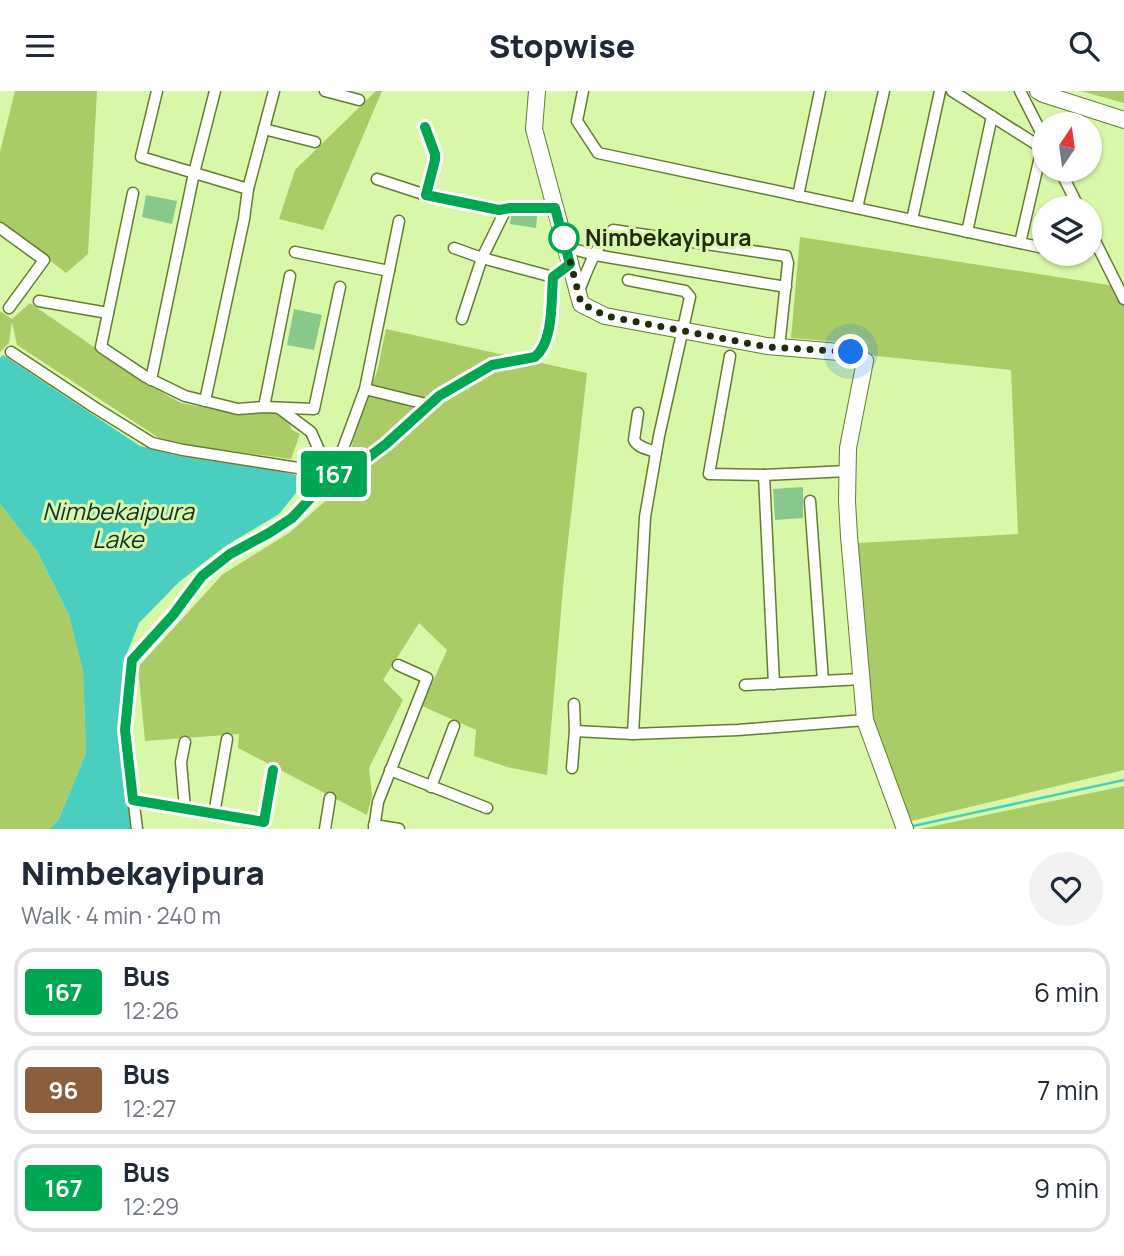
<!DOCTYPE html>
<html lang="en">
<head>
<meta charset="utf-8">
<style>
	:root { --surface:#fff; --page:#f2f2f3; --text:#1f2937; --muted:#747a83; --line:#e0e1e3 }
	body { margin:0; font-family:Manrope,sans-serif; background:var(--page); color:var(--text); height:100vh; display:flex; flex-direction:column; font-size:26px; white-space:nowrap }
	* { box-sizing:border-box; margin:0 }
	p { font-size:23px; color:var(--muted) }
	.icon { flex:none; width:38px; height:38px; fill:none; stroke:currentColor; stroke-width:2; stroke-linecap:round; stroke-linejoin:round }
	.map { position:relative; height:738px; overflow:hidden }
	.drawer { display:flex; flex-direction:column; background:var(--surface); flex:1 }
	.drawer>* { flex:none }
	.badge { padding:0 14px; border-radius:5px; font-size:24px; line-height:46px }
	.needle { width:46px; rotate:13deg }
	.fabs { position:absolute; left:1032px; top:21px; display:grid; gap:14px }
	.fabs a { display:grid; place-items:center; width:70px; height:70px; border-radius:50%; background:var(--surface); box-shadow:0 2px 5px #0004; font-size:35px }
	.you { position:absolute; width:35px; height:35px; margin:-18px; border:5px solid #fff; border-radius:50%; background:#1a73e8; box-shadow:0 0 0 10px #1a73e833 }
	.map>.badge { position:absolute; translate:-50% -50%; box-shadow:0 0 0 4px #fff }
	.round { display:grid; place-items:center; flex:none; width:74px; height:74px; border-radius:37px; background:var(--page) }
	.head { display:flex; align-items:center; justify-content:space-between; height:119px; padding:0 21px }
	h1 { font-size:33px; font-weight:800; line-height:52px }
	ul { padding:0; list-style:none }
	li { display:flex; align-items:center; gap:21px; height:88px; margin:0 14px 10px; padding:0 7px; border:4px solid var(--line); border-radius:21px }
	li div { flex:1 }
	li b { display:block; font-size:26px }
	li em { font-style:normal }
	li .badge { min-width:77px; font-weight:700; text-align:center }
	header { display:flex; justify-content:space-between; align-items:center; height:91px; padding:0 21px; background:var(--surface); font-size:32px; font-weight:800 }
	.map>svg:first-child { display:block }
</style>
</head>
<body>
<header><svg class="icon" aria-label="menu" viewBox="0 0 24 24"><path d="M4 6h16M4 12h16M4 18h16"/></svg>Stopwise<svg class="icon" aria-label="search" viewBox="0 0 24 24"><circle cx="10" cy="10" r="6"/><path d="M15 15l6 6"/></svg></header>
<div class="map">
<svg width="1124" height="738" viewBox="0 0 1124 738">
	<rect width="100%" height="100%" fill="#d9f7a8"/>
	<!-- green -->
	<g fill="#a9cc67">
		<path d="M 15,0 L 97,0 L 88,163 L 66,182 L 0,131 L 0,61 Z"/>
		<path d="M 376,0 L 382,0 L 323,139 L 279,128 L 295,79 Z"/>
		<path d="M 1081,0 L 1124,0 L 1124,12 Z"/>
		<path d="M 800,146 L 1115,195 L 1124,213 L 1124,679 L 911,730 L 873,627 L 858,452 L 1018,443 L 1011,279 L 867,264 L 866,253 L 791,247 Z"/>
		<path d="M 30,212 L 149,294 L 181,312 L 231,322 L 278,322 L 290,331 L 291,338 L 300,343 L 291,368 L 165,351 L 17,254 L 12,231 L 9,252 L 0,261 L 0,220 L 12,228 Z"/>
		<path d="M 386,238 L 587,282 L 564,486 L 547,684 L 507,676 L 474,665 L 476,639 L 422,615 L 447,559 L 419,532 L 383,589 L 403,609 L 369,677 L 372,704 L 367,724 L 238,657 L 239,643 L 145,650 L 138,576 L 223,483 L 289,442 L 346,392 L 353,349 L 378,277 Z"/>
		<path d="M 0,413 L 37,460 L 69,524 L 83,580 L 86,662 L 58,730 L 49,738 L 0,738 Z"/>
		<path d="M 1124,695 L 1124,738 L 920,738 Z"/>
	</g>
	<!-- water -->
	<path fill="#49cec0" d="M 3,264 L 140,355 L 185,366 L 277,380 L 296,384 L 296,402 L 279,423 L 224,456 L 179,491 L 139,532 L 123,572 L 119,632 L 133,738 L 49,738 L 58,730 L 86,662 L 83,580 L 69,524 L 37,460 L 0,413 L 0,267 Z"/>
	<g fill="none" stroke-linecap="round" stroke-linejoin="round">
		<!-- stream -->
		<path stroke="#49cec0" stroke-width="2.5" d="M 911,738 L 913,735 L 1124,689"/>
	</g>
	<!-- building -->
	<g fill="#89c88b">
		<path d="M 146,104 L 177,110 L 172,133 L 142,126 Z"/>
		<path d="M 511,125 L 537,125 L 536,137 L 510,133 Z"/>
		<path d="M 294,218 L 322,224 L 314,259 L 287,254 Z"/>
		<path d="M 803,396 L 803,427 L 775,429 L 773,398 Z"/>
	</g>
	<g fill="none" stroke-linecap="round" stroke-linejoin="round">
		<!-- street casing -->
		<g stroke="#647d31" stroke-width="13">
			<g id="street">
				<path d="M 157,0 L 141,66 L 248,98"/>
				<path d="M 325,0 L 359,9"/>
				<path d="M 583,0 L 577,30 L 598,62 L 1039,156"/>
				<path d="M 952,0 L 1042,57 L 1020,152"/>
				<path d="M 1020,0 L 1045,49"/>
				<path d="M 425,36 L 435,63 L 435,69 L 426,104"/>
				<path d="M 264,38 L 315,51"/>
				<path d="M 1060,79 L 1079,117"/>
				<path d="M 377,88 L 426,104 L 499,119 L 510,117 L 555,117"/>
				<path d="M 133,102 L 101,256 L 146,286 L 185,305 L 238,318 L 264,316 L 314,318 L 340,196"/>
				<path d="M 798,105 L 820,0"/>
				<path d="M 857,117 L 884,0"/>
				<path d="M 912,129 L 940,0"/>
				<path d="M 0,137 L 44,169 L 9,217"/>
				<path d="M 1090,140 L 1124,208"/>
				<path d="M 967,141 L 992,25"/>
				<path d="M 566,156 L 595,164 L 786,196"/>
				<path d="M 454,157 L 482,167 L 553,186"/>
				<path d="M 295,161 L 389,180"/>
				<path d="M 628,189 L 685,200 L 690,206 L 659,345 L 645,426 L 633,643"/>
				<path d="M 578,202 C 587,181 595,154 613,139 L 786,165 L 788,172 L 779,256"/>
				<path d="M 39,210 L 108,222"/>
				<path d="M 462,228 L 482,167 L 506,118"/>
				<path d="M 11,261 L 94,316 L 152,352 L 183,359 L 298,377 L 329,388"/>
				<path d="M 730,265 L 709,383 L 764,384 L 774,593"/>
				<path d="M 151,289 L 194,82 L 215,0"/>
				<path d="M 365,298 L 430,314"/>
				<path d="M 205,310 L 244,128 L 248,98 L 274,0"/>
				<path d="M 264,316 L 290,185"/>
				<path d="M 279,317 L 311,341 L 331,386"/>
				<path d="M 638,322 L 634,349 C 638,357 648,358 656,361"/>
				<path d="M 334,382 L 365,298 L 399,130"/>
				<path d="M 764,384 L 848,380"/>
				<path d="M 810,410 L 823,590"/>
				<path d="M 745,594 L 862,588"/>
				<path d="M 575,640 L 633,643 L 738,639 L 865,629"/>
				<path d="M 185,651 L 181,671 L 185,718"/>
				<path d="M 572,677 L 575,640 L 574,613"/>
				<path d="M 390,679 L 487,717"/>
				<path d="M 431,696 L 454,635"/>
				<path d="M 133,709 L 264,731 L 262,738"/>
				<path d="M 214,723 L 227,648"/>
				<path d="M 264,731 L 273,679"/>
				<path d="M 374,734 L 399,738"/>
				<path d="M 137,738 L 125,639 L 132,569 L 173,524 L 202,485 L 230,463 L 269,442 L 292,427 L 334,382 L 361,372 L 386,353 L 439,305 L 492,274 L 535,266 C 554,250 551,209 553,186 L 571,173"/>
				<path d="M 325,738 L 330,707"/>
				<path d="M 374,738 L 378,711 L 427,587 L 398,574"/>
			</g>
		</g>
		<!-- secondary casing -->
		<g stroke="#647d31" stroke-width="18">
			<g id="secondary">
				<path d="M 537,0 L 534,38 L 581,213 L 605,225 L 767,255 L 851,262 L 865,270 L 848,357 L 847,410 L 849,445 L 865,629 L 905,738"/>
				<path d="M 1038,0 L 1043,3 L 1124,29"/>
			</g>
		</g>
		<!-- street -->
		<use href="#street" stroke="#fff" stroke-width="10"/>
		<!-- secondary -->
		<use href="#secondary" stroke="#fff" stroke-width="16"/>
	</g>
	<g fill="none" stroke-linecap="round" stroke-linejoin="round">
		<!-- line casing -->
		<g stroke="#fff" stroke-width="16">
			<path id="line" d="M 273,679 L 264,731 L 133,709 L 125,639 L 132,569 L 173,524 L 202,485 L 230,463 L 269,442 L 292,427 L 334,382 L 361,372 L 386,353 L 439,305 L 492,274 L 535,266 C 554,250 551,209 553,186 L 570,173 L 555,117 L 510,117 L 499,119 L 426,104 L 435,69 L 435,63 L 425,36"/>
		</g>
		<!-- line -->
		<use href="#line" stroke="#00a651" stroke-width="10"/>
		<!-- walk -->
		<path stroke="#212c0c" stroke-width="7" stroke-dasharray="0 12.6" d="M 564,147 L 581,212 L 606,225 L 767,256 L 851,261"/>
	</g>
	<!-- markers -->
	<circle fill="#fff" stroke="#00a651" stroke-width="3.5" cx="564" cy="147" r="14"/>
	<g text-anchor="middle" stroke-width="6" stroke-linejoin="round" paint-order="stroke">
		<!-- stop labels -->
		<g font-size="23" font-weight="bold" fill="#212c0c" stroke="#d9f7a8" text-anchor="start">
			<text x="585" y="155">Nimbekayipura</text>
		</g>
		<!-- water labels -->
		<g font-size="24" font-style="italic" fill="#14302d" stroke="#d9f7a8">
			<text x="118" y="429">Nimbekaipura<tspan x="118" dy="28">Lake</tspan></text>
		</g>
	</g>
</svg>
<div class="fabs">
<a><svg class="needle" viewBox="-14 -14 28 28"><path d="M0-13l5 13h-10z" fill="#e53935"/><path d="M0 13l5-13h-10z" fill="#747a83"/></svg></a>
<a><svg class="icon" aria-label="layers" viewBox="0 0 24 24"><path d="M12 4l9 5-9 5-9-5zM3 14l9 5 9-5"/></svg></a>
</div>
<div class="you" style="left:851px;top:261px"></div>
<b class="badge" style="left:334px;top:383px;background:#00a651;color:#fff">167</b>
</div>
<section class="drawer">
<div class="head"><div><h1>Nimbekayipura</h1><p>Walk · 4 min · 240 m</p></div><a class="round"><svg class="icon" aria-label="heart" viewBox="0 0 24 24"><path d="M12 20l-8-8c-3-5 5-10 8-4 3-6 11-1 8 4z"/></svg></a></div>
<ul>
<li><span class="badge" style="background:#00a651;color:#fff">167</span><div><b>Bus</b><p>12:26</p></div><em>6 min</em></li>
<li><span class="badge" style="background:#8b5e3c;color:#fff">96</span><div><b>Bus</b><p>12:27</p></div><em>7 min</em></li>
<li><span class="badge" style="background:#00a651;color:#fff">167</span><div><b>Bus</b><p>12:29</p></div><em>9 min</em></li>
</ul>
</section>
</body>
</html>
